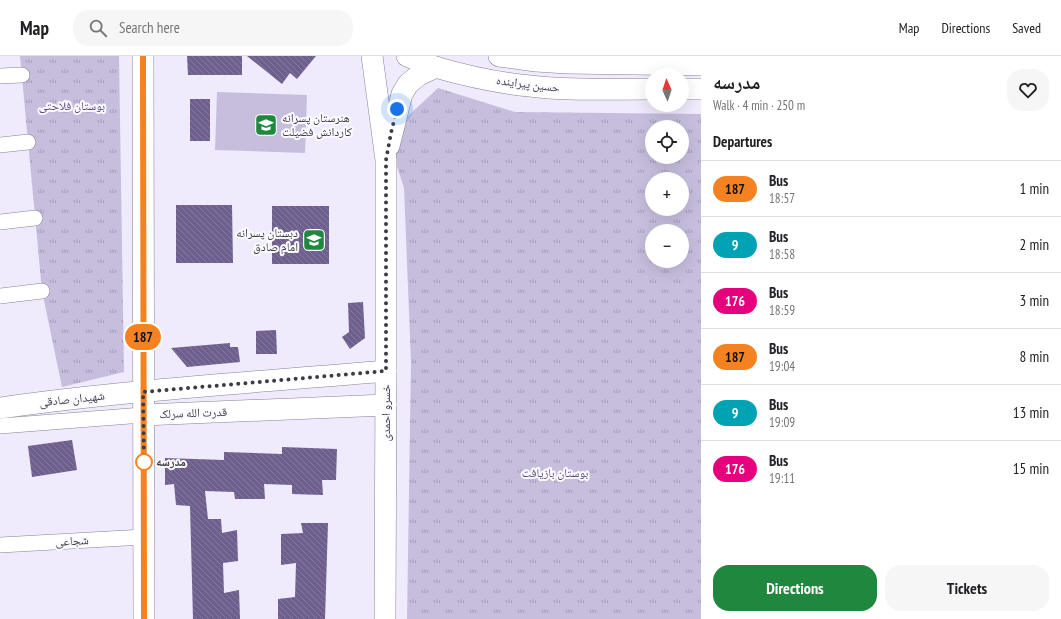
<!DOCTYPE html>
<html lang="en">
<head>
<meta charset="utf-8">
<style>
	:root { --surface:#fff; --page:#f6f6f6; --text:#202124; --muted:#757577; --line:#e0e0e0; --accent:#20883e }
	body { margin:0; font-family:"PT Sans Narrow","Noto Naskh Arabic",sans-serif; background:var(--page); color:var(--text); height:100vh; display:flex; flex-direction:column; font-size:15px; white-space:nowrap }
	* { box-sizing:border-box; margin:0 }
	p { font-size:13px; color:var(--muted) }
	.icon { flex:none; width:22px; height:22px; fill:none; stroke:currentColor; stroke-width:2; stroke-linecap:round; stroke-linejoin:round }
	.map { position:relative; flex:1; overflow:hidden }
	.panel { display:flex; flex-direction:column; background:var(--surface); width:360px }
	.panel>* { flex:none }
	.badge { padding:0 8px; border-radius:13px; font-size:14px; line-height:26px }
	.needle { width:26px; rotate:357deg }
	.tools { position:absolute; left:645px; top:12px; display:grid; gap:8px }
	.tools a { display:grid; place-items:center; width:44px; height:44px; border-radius:50%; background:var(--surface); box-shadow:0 4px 16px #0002; font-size:20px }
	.you { position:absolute; width:20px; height:20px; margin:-10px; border:3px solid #fff; border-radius:50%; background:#1a73e8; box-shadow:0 0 0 6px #1a73e833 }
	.map>.badge { position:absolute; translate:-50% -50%; box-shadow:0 0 0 2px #fff }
	h2 { padding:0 12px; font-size:15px; line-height:36px }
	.round { display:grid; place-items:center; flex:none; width:42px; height:42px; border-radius:16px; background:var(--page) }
	.head { display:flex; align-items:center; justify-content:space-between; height:68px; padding:0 12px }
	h1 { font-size:19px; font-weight:700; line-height:30px }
	.button { display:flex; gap:8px; margin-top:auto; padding:8px 12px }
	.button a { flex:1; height:46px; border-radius:16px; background:var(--accent); color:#fff; font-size:16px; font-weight:700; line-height:46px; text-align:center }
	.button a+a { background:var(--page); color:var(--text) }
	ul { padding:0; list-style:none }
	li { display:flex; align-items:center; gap:12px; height:56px; padding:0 12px; border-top:1px solid var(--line) }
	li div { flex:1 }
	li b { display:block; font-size:15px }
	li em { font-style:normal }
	li .badge { min-width:44px; font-weight:700; text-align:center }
	header { display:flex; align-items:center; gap:24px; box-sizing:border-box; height:56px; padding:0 20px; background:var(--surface); border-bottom:1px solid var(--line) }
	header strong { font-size:19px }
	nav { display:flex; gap:22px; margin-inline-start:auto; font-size:14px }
	.search { width:280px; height:36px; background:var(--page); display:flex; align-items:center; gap:10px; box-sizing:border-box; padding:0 14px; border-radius:16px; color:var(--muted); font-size:15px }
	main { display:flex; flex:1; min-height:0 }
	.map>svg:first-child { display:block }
</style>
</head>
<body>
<header>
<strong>Map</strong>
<div class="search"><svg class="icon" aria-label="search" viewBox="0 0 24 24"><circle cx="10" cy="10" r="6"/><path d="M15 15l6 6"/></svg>Search here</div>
<nav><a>Map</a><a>Directions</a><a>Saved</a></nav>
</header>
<main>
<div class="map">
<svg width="701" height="563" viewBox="0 0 701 563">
	<defs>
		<pattern id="grass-tufts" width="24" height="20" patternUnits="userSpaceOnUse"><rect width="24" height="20" fill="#c7bede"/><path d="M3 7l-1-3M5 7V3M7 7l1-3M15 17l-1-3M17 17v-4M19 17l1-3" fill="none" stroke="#a39cb6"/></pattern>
		<pattern id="building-back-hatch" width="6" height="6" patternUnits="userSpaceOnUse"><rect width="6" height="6" fill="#6e5f8e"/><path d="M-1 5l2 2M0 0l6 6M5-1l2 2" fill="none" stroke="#84789c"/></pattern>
	</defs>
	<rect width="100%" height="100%" fill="#efeafc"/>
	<!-- grass -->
	<g fill="url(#grass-tufts)" fill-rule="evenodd">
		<path d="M 20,0 L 119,0 L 124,316 L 62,331 L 42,235 Z"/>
		<path d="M 438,32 L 515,56 L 701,58 L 701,563 L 407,563 L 411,306 L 404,132 L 395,104 L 408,60 ZM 652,71 L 682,71 L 682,101 L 652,101 ZM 652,123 L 682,123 L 682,153 L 652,153 ZM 652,175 L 682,175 L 682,205 L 652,205 Z"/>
	</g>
	<!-- garden -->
	<path fill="#c7bede" d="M 217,36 L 307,39 L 305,97 L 215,94 Z"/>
	<!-- building -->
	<g fill="url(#building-back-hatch)">
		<path d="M 187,0 L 242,0 L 242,19 L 188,19 Z"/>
		<path d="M 247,0 L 316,0 L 297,23 L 290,17 L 282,28 Z"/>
		<rect x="190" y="43" width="20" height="42"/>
		<path d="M 176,149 L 232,149 L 233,207 L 176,207 Z"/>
		<rect x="272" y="150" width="57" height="58"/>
		<path d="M 363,246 L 365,282 L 350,293 L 342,281 L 349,276 L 348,247 Z"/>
		<path d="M 276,274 L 277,298 L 256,298 L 256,275 Z"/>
		<path d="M 230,287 L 230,291 L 238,291 L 240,306 L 187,311 L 171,292 Z"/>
		<path d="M 72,384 L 77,414 L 32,421 L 28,390 Z"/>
		<path d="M 282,391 L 337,393 L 336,424 L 322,424 L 323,439 L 292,438 L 292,429 L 264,428 L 265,443 L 235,443 L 234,436 L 205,435 L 208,463 L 221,463 L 222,477 L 237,474 L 238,505 L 223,507 L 224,537 L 239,534 L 240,563 L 193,563 L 190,450 L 176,449 L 174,428 L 165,429 L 165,402 L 224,404 L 224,396 L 282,398 Z"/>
		<path d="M 301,467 L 328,467 L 325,563 L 278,563 L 278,543 L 295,541 L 296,507 L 281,509 L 281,478 L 303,477 Z"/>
	</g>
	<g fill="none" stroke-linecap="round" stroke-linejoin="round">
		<!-- street casing -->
		<g stroke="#878196" stroke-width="16">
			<g id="street">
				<path d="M 0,20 L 22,19"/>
				<path d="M 0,89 L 28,86"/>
				<path d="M 0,166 L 35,162"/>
				<path d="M 0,240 L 42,235"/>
				<path d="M 0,370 L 143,359"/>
				<path d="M 0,489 L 144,481"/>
			</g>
		</g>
		<!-- secondary casing -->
		<g stroke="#878196" stroke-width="22">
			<g id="secondary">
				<path d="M 143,0 L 144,563"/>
				<path d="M 372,0 L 386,104 L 386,315 L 385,563"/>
				<path d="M 407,0 C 416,4 426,8 435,11 C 466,20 499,27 530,30 C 570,35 612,33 652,33"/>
				<path d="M 499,0 L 536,5 L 567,7 L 701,9"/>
				<path d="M 682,33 L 701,33"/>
				<path d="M 389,90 L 402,38 L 408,28 L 419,19 L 436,11"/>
				<path d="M 0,352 C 128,334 258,326 386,315"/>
				<path d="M 143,359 L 386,349"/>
			</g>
		</g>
		<!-- street -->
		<use href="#street" stroke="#fff" stroke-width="15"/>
		<!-- secondary -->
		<use href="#secondary" stroke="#fff" stroke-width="21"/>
	</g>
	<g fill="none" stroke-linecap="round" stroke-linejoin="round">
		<!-- line casing -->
		<g stroke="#fff" stroke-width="9">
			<path id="line" d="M 143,0 L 144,563"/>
		</g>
		<!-- line -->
		<use href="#line" stroke="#f58220" stroke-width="6"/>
		<!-- walk -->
		<path stroke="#3d3b44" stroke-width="4" stroke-dasharray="0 7.2" d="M 144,406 L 143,336 L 386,315 L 386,104 L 391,77 L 397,53"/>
	</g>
	<!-- icons -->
	<defs>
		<g id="school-square" transform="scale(1.15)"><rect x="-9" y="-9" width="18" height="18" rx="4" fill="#20883e" stroke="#fbfafe"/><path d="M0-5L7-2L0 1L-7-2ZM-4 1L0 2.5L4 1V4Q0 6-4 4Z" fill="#fff"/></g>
	</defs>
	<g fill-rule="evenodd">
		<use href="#school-square" x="266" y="69"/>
		<use href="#school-square" x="314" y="184"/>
	</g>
	<!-- markers -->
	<circle fill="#fff" stroke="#f58220" stroke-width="2" cx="144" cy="406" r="8"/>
	<g text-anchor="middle" stroke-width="4" stroke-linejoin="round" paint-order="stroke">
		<!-- street labels -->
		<g font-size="12" fill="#3d3b44" stroke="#fbfafe">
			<text transform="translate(528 28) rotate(7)" y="4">حسین پیراینده</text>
			<text transform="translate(72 343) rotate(-6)" y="4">شهیدان صادقی</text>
			<text transform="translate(193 357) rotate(-2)" y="4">قدرت الله سرلک</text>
			<text transform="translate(386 357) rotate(-90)" y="4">خسرو احمدی</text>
			<text transform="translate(72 485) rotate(-3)" y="4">شجاعی</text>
		</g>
		<!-- park labels -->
		<g font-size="12" fill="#5d4787" stroke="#fbfafe">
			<text x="72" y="54">بوستان فلاحتی</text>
			<text x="555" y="421">بوستان بازیافت</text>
		</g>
		<!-- poi labels -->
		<g font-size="12" fill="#3d3b44" stroke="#fbfafe" text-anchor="start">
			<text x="282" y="66">هنرستان پسرانه<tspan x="282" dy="14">کاردانش فضیلت</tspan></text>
			<text x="298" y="181" text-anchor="end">دبستان پسرانه<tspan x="298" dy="14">امام صادق</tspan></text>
		</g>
		<!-- stop labels -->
		<g font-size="12" font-weight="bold" fill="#3d3b44" stroke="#fbfafe" text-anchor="start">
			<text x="156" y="410">مدرسه</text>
		</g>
	</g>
</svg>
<div class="tools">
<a><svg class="needle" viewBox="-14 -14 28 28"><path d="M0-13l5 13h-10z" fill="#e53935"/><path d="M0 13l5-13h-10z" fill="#757577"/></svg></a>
<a><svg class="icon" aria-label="locate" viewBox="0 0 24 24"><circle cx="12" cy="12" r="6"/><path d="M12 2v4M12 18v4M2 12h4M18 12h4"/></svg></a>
<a>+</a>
<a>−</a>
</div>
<div class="you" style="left:397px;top:53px"></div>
<b class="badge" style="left:143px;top:281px;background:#f58220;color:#111">187</b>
</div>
<section class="panel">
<div class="head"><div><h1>مدرسه</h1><p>Walk · 4 min · 250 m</p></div><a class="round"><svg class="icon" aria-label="heart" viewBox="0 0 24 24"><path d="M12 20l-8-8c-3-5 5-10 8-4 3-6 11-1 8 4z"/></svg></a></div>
<h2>Departures</h2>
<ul>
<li><span class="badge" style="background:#f58220;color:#111">187</span><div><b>Bus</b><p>18:57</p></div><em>1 min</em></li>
<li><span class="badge" style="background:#00a3b4;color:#fff">9</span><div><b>Bus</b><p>18:58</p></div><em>2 min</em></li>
<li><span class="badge" style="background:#e6007e;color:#fff">176</span><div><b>Bus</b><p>18:59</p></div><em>3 min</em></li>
<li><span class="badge" style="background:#f58220;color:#111">187</span><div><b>Bus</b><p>19:04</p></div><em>8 min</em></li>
<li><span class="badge" style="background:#00a3b4;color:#fff">9</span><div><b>Bus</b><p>19:09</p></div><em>13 min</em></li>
<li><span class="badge" style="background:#e6007e;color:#fff">176</span><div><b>Bus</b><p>19:11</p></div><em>15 min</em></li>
</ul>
<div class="button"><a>Directions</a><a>Tickets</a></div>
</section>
</main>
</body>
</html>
